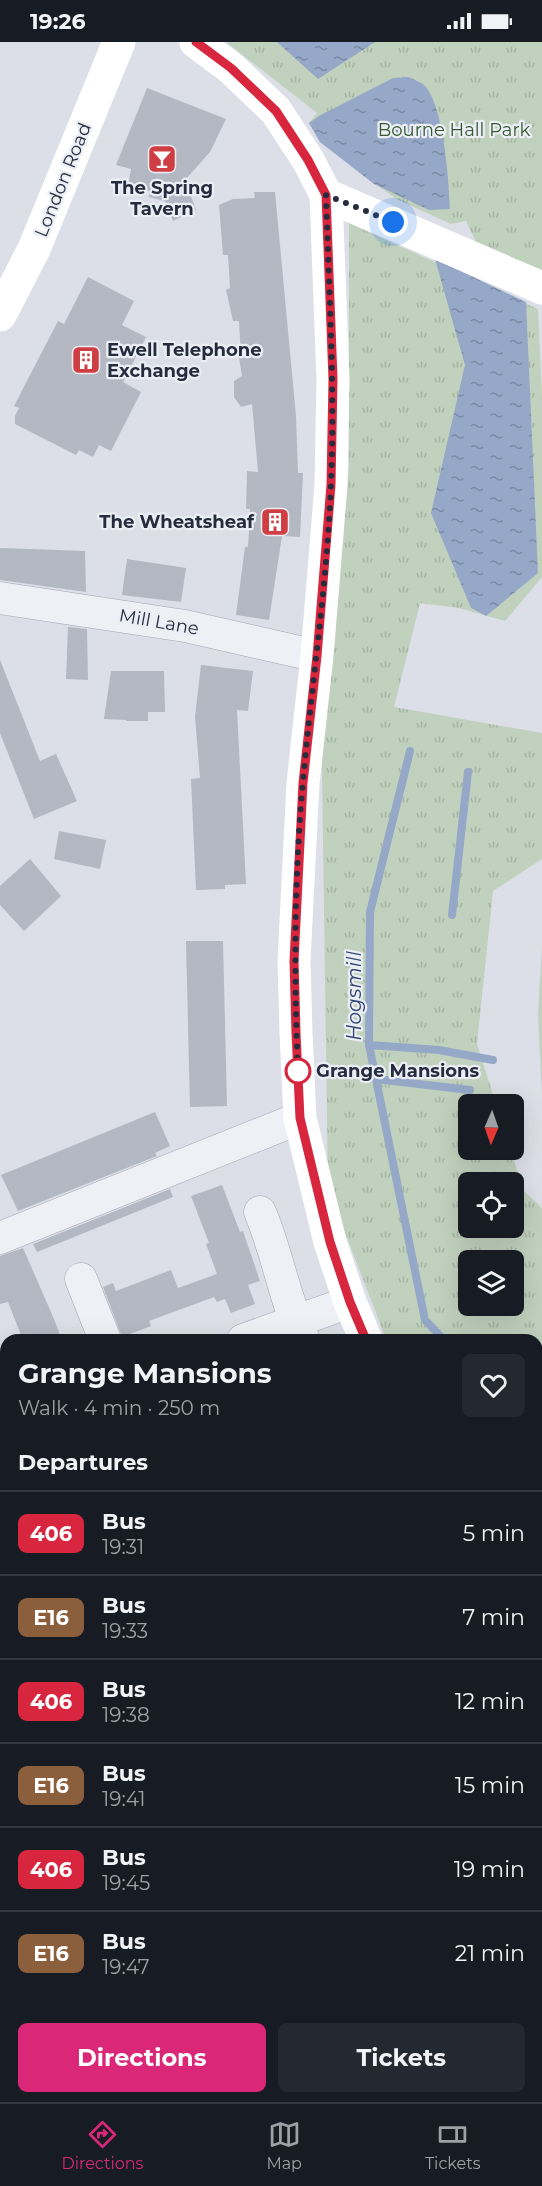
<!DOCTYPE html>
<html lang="en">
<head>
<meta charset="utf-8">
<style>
	:root { --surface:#171b24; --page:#242831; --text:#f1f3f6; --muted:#9ea1a6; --line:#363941; --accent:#db2777 }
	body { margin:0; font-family:Montserrat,sans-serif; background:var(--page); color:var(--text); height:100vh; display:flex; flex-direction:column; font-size:22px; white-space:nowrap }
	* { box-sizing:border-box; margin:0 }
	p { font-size:20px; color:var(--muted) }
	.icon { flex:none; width:33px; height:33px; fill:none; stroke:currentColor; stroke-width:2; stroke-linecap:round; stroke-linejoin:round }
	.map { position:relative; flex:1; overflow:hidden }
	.sheet { position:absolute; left:0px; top:1292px; width:543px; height:770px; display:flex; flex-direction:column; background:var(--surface); border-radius:18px 18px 0 0; box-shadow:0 6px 24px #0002 }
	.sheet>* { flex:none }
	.badge { padding:0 12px; border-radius:9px; font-size:21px; line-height:39px }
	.needle { width:39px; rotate:182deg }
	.tools { position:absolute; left:458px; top:1052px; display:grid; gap:12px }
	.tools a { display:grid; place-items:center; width:66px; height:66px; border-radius:9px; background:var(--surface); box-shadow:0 6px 24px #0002; font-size:30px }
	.you { position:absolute; width:30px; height:30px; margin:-15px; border:4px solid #fff; border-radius:50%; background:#1a73e8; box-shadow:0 0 0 9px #1a73e833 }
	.map>.badge { position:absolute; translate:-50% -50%; box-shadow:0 0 0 3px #fff }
	h2 { padding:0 18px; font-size:22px; line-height:54px }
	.round { display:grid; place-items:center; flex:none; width:63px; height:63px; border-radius:9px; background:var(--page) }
	.headline { display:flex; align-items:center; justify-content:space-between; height:102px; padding:0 18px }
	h1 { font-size:28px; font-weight:700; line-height:45px }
	.primary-button { display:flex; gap:12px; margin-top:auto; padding:12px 18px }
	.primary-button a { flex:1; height:69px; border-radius:9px; background:var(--accent); color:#fff; font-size:24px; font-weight:700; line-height:69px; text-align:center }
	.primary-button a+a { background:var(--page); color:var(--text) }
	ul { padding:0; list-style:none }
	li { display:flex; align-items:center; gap:18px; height:84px; padding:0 18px; border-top:2px solid var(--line) }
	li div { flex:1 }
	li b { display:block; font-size:22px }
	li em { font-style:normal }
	li .badge { min-width:66px; font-weight:700; text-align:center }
	.status { display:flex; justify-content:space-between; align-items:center; height:42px; padding:0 30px; background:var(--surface); direction:ltr }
	.status svg { height:16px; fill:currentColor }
	.menu { display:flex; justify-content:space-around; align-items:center; height:84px; border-top:2px solid var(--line); background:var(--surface); font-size:16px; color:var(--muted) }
	.menu a { display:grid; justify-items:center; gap:3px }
	.menu .on { color:var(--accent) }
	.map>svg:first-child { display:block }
</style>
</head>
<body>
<div class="status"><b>19:26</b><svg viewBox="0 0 49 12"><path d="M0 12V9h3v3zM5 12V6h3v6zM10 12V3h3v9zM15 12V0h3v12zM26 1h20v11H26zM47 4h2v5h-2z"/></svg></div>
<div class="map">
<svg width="542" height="2060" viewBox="0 0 542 2060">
	<defs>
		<pattern id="park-tufts" width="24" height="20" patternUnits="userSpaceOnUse" patternTransform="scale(1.5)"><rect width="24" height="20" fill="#c0d1bd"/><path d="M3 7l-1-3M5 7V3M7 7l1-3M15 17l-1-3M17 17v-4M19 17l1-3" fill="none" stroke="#a5b4a3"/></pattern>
		<pattern id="water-ripples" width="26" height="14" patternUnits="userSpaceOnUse" patternTransform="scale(1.5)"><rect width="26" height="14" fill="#96a8c8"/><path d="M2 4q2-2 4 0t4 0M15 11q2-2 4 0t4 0" fill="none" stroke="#7a89a4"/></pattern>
	</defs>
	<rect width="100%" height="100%" fill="#dcdfe7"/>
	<!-- park -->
	<g fill="url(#park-tufts)" fill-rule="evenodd">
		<path d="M 226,0 L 542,0 L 542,237 L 476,200 L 466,179 L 451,182 L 396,157 L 320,100 L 309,81 L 317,71 Z"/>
		<path d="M 349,181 L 538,267 L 542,354 L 542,535 L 505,579 L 459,566 L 420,561 L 394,665 L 542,691 L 542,817 L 493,849 L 477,1002 L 496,1062 L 468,1062 L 468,1107 L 510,1107 L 524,1149 L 542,1166 L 542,1425 L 537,1421 L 537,1298 L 386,1297 L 328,1146 L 321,659 L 349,426 ZM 468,1140 L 513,1140 L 513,1185 L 468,1185 ZM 468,1218 L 513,1218 L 513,1263 L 468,1263 Z"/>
		<path d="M 542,905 L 542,1052 L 538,973 Z"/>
		<path d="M 0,1382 L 6,1395 L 6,1883 L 0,1873 Z"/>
	</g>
	<!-- water -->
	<g fill="url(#water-ripples)">
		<path d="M 277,0 L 375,0 L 318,37 Z"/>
		<path d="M 409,35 C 414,38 421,40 425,44 C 444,65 449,139 450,167 L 429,168 L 374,142 L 320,100 L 309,81 L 319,74 L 393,36 Z"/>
		<path d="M 435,217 L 526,260 L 538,531 L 486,574 L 471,566 L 431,471 L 465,323 Z"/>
	</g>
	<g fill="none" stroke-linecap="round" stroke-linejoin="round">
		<!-- stream -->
		<g stroke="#96a8c8" stroke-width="8">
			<path d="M 410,709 L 370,870 L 369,1003 L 425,1278 L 444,1298"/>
			<path d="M 452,873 L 468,730"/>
			<path d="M 369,1003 L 439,1008 L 493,1018"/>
			<path d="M 376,1037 L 470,1048"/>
			<path d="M 537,1395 L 542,1400"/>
		</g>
	</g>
	<!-- building -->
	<g fill="#b4b8c3">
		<path d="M 147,46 L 226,77 L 210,110 L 185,138 L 196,168 L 173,179 L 165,159 L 149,155 L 150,149 L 128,144 L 131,127 L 116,123 Z"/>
		<path d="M 254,150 L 275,150 L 296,374 L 298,431 L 303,431 L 300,495 L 282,494 L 269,578 L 236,573 L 245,505 L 248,505 L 250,467 L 246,467 L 247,429 L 258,430 L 252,362 L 241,365 L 234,355 L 234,339 L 242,334 L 239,316 L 241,315 L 239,279 L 233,279 L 226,248 L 230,246 L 228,213 L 223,213 L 219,163 L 233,157 L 255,156 Z"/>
		<path d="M 88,235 L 134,259 L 122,283 L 146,295 L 123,340 L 141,350 L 111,409 L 99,403 L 93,415 L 79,408 L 76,413 L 15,382 L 15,374 L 19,366 L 14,364 L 58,279 L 64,282 Z"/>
		<path d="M 0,506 L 85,509 L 86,550 L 0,538 Z"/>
		<path d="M 127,517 L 186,526 L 181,560 L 122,553 Z"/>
		<path d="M 68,585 L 87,587 L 88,638 L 66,637 Z"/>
		<path d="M 0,618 L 40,719 L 56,712 L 77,759 L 34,777 L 0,691 Z"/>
		<path d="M 201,623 L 253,629 L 248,669 L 237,668 L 246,842 L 225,843 L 225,847 L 196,848 L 191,737 L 200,736 L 195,675 Z"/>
		<path d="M 111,629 L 164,629 L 165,670 L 148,670 L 148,679 L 127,679 L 126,678 L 104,677 Z"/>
		<path d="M 59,789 L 106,798 L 100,827 L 54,817 Z"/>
		<path d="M 30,817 L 61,854 L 24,889 L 0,863 L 0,844 Z"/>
		<path d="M 186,899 L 223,899 L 227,1064 L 190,1065 Z"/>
		<path d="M 155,1070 L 170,1104 L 155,1111 L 157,1114 L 18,1169 L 1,1133 Z"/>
		<path d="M 222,1143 L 240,1190 L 243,1189 L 260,1239 L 248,1243 L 255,1262 L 231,1271 L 225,1257 L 217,1260 L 214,1255 L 149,1279 L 151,1284 L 122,1295 L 103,1245 L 113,1241 L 116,1249 L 171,1228 L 178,1246 L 217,1232 L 206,1202 L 209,1201 L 191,1154 Z"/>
		<path d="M 170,1147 L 173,1155 L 37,1210 L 33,1202 Z"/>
		<path d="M 23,1206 L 54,1277 L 62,1298 L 23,1298 L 8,1260 L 0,1262 L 0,1214 Z"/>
	</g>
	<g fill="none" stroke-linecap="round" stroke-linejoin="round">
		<!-- street casing -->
		<g stroke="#a2a6b1" stroke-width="33">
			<g id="street">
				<path d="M 0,556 L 185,584 L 317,614"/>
				<path d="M 260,1170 C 278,1212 284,1257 304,1298"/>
				<path d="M 0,1196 L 300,1076"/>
				<path d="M 81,1237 L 105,1298"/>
				<path d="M 243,1298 L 350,1260"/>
				<path d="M 537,1636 L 542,1637"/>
				<path d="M 0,1935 L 6,1944"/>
				<path d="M 537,2025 L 542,2017"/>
				<path d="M 81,2055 L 84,2060"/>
				<path d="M 30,2060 L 37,2055"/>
				<path d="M 513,2060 L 516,2055"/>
			</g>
		</g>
		<!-- street -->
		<use href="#street" stroke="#eff0f5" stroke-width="32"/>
		<!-- secondary -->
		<g stroke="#fff" stroke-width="33">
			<path d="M 196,0 L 231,26 L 276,69 L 308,118 L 326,153 L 333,337 L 331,443 L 317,614 L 303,741 L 294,919 L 296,991 L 300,1076 L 330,1200 L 350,1260 L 366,1298"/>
			<path d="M 326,153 L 542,246"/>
			<path d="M 0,273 L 34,207 L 119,0"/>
			<path d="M 366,2060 L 368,2055"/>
		</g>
	</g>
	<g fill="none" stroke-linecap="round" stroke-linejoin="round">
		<!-- line casing -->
		<g stroke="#fff" stroke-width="14">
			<path id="line" d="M 196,0 L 231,26 L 276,69 L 308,118 L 326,153 L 333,337 L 331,443 L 317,614 L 303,741 L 294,919 L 296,991 L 300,1076 L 330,1200 L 350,1260 L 366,1298"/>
		</g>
		<!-- line -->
		<use href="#line" stroke="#d7263d" stroke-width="9"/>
		<!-- walk -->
		<path stroke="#262c3d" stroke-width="6" stroke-dasharray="0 10.8" d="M 298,1029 L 298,1033 C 294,935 294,837 303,739 C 312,640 327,542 331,442 C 335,346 329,249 326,153 L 393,180"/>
	</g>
	<!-- icons -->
	<defs>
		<g id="bar-square" transform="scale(1.5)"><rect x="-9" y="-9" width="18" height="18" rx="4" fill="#cf3e43" stroke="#ebeef4"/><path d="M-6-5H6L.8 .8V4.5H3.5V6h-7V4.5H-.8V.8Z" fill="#fff"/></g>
		<g id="building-square" transform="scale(1.5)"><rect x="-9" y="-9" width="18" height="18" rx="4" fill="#cf3e43" stroke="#ebeef4"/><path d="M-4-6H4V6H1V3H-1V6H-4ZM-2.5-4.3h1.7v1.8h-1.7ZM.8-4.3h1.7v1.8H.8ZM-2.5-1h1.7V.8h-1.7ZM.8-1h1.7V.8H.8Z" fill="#fff"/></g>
	</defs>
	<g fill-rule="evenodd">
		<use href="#bar-square" x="162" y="117"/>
		<use href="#building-square" x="86" y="318"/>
		<use href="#building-square" x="275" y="480"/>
	</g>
	<!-- markers -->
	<circle fill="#fff" stroke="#d7263d" stroke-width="3" cx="298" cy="1029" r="12"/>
	<g text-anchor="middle" stroke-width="4.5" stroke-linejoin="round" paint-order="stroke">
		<!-- park labels -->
		<g font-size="18" fill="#365933" stroke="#ebeef4">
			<text x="454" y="94">Bourne Hall Park</text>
		</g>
		<!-- street labels -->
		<g font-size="18" fill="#262c3d" stroke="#ebeef4">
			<text transform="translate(63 138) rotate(-68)" y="6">London Road</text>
			<text transform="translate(159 580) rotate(10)" y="6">Mill Lane</text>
		</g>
		<!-- poi labels -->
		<g font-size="18" font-weight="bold" fill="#262c3d" stroke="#ebeef4">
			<text x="162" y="152">The Spring<tspan x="162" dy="21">Tavern</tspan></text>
			<text x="107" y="314" text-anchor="start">Ewell Telephone<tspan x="107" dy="21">Exchange</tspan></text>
			<text x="254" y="486" text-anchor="end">The Wheatsheaf</text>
		</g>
		<!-- stop labels -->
		<g font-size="18" font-weight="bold" fill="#262c3d" stroke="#ebeef4" text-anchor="start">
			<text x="316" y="1035">Grange Mansions</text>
		</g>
		<!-- water labels -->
		<g font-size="20" font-style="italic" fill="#304571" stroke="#ebeef4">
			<text transform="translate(354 954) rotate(-90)" y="7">Hogsmill</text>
		</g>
	</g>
</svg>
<div class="tools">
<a><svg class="needle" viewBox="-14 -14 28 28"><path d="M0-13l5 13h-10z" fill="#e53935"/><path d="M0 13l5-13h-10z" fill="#9ea1a6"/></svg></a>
<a><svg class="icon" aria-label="locate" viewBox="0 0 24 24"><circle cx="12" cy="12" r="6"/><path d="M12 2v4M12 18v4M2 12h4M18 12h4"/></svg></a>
<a><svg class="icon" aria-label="layers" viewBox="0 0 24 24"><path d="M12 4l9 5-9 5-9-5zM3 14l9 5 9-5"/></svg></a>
</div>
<div class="you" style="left:393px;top:180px"></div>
<section class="sheet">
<div class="headline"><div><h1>Grange Mansions</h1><p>Walk · 4 min · 250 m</p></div><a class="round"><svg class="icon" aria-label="heart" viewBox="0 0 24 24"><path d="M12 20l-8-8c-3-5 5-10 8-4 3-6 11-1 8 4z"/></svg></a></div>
<h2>Departures</h2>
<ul>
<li><span class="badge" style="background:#d7263d;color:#fff">406</span><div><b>Bus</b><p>19:31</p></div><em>5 min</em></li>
<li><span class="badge" style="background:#8b5e3c;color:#fff">E16</span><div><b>Bus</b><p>19:33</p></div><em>7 min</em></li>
<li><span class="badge" style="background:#d7263d;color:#fff">406</span><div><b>Bus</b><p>19:38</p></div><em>12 min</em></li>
<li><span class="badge" style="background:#8b5e3c;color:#fff">E16</span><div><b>Bus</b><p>19:41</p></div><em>15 min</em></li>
<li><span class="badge" style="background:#d7263d;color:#fff">406</span><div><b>Bus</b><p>19:45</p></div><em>19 min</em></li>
<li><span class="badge" style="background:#8b5e3c;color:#fff">E16</span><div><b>Bus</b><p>19:47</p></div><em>21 min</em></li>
</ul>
<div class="primary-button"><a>Directions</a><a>Tickets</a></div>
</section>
</div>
<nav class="menu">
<a class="on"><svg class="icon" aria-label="directions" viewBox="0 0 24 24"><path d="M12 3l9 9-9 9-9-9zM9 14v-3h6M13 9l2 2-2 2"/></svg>Directions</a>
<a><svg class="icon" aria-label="map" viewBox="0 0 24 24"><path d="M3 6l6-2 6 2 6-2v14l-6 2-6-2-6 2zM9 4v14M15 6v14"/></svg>Map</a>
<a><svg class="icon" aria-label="tickets" viewBox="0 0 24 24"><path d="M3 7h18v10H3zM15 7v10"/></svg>Tickets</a>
</nav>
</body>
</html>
